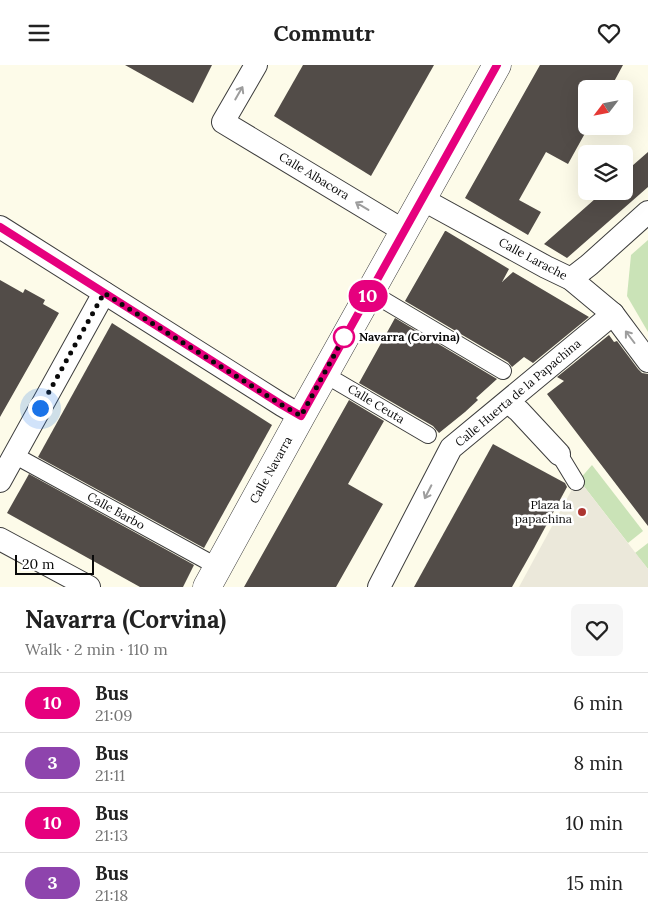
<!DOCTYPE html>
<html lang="en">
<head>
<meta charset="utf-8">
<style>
	:root { --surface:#fff; --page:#f6f6f6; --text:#222; --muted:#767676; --line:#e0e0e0 }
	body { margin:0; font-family:Lora,serif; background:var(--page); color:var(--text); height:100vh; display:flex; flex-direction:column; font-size:19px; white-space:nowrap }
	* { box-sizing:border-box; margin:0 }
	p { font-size:16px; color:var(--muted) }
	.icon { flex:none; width:28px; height:28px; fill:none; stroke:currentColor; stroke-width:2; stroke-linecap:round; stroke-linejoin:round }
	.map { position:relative; height:522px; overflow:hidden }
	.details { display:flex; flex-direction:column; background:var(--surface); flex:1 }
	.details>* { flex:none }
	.badge { padding:0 10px; border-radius:16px; font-size:18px; line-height:32px }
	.needle { width:32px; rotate:238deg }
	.controls { position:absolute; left:578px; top:15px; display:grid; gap:10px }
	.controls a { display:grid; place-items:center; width:55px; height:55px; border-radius:8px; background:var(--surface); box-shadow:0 5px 20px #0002; font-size:25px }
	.scale { position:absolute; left:15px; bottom:12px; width:79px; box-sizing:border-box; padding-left:5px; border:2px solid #0a0a0a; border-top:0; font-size:14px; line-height:18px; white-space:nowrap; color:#0a0a0a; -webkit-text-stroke:4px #fff; paint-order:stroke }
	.you { position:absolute; width:25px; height:25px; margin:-12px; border:4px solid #fff; border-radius:50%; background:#1a73e8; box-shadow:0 0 0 8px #1a73e833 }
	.map>.badge { position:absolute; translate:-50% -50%; box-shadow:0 0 0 2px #fff }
	.round { display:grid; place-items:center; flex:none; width:52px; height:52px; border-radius:8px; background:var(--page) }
	.headline { display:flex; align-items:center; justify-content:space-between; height:85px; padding:0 25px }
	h1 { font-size:24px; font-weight:800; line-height:38px }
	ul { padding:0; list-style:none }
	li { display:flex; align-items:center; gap:15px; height:60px; padding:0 25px; border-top:1px solid var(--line) }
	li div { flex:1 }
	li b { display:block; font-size:19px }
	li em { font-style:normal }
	li .badge { min-width:55px; font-weight:700; text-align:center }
	header { display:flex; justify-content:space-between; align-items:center; height:65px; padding:0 25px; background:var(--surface); font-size:22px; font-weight:800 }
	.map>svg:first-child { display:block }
</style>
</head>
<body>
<header><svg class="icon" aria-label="menu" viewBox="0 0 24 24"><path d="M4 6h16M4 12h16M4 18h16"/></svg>Commutr<svg class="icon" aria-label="heart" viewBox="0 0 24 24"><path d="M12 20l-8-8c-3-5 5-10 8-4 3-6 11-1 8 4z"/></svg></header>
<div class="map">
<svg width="648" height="522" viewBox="0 0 648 522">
	<rect width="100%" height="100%" fill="#fdfbe9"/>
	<!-- green -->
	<g fill="#cae3b7">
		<path d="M 648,175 L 648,267 L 627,231 L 631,190 Z"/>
		<path d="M 592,400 L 643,466 L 628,478 L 579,415 Z"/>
		<path d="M 648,478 L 648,504 L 635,488 Z"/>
	</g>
	<!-- plaza -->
	<path fill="#ebe8da" d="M 579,415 L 648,504 L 648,522 L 519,522 L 576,417 Z"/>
	<!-- building -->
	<g fill="#524c48">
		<path d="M 125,0 L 212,0 L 193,38 Z"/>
		<path d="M 303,0 L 434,0 L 371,111 L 274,51 Z"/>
		<path d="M 540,0 L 623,0 L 610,24 L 586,24 L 586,61 L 589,61 L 568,99 L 546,87 L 519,135 L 541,147 L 528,170 L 465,133 Z"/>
		<path d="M 648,87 L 648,122 L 567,193 L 544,179 L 604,126 L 624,126 L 624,108 Z"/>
		<path d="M 445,166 L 446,166 L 509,204 L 502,217 L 513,207 L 589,252 L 533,298 L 524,292 L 512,302 L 508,297 L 405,236 Z"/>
		<path d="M 0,215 L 23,228 L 25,224 L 45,235 L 43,239 L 59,248 L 0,352 Z"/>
		<path d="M 395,253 L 497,314 L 476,333 L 478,335 L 465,347 L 439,368 L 433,361 L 359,318 Z"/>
		<path d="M 112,258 L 272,360 L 204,483 L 38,392 Z"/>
		<path d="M 609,270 L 614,277 L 617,276 L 638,304 L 642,308 L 648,309 L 648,461 L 547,329 L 564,316 L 557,312 Z"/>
		<path d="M 349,335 L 384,356 L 348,419 L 383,439 L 336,522 L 244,522 Z"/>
		<path d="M 493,379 L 565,418 L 567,422 L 534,483 L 512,522 L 414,522 Z"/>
		<path d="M 29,409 L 194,500 L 183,522 L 140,522 L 7,448 Z"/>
	</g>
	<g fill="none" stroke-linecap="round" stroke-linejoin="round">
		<!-- pedestrian casing -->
		<g stroke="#3d3d3d" stroke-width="18">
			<g id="pedestrian">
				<path d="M 370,227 L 503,306"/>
				<path d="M 324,309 L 428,370"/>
				<path d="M 559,389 L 576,417"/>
				<path d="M 14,390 L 218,502"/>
			</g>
		</g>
		<!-- minor casing -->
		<g stroke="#3d3d3d" stroke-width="24">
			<g id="minor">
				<path d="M 256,0 L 223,57 L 404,166"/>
				<path d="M 422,134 L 546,202 L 571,214 L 613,249 L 648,296"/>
				<path d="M 0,162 L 282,340 L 301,351"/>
				<path d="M 571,214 L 589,200 L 648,147"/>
				<path d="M 508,337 L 519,346 L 559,389"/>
				<path d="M 0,416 L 104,228"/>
				<path d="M 0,474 L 89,522"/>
				<path d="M 379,522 L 451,383 L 613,249"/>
			</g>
		</g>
		<!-- tertiary casing -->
		<g stroke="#3d3d3d" stroke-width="29">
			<path id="tertiary" d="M 207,522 L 301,351 L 497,0"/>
		</g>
		<!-- pedestrian -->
		<use href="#pedestrian" stroke="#fff" stroke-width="16"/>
		<!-- minor -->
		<use href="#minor" stroke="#fff" stroke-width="22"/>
		<!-- tertiary -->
		<use href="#tertiary" stroke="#fff" stroke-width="28"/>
	</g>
	<!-- one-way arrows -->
	<defs><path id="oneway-shaft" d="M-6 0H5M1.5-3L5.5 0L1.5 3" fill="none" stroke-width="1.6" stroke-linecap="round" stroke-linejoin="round" transform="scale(1.25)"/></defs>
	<g stroke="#9d9d9d">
		<use href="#oneway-shaft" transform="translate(239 28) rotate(-60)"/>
		<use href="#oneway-shaft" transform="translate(362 141) rotate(-149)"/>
		<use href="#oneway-shaft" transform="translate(630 272) rotate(-127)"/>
		<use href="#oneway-shaft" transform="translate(428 427) rotate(117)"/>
	</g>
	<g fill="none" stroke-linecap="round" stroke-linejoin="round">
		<!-- line casing -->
		<g stroke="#fff" stroke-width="11">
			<path id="line" d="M 0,162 L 282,340 L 301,351 L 497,0"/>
		</g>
		<!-- line -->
		<use href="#line" stroke="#e6007e" stroke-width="8"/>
		<!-- walk -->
		<path stroke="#0a0a0a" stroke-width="5" stroke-dasharray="0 9" d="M 40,343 L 104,228 L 282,340 L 301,351 L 344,272"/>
	</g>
	<!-- markers -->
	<circle fill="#fff" stroke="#e6007e" stroke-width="2.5" cx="344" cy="272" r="10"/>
	<circle fill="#ac3530" stroke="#fff" stroke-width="2" cx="582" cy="447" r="5"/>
	<g text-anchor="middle" stroke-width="5" stroke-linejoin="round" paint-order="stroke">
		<!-- street labels -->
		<g font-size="12" fill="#0a0a0a" stroke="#fff">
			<text transform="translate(314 111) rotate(31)" y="4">Calle Albacora</text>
			<text transform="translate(533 194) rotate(28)" y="4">Calle Larache</text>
			<text transform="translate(518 328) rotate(-40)" y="4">Calle Huerta de la Papachina</text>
			<text transform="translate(376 339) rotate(31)" y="4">Calle Ceuta</text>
			<text transform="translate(271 405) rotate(-61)" y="4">Calle Navarra</text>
			<text transform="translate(116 446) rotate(29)" y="4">Calle Barbo</text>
		</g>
		<!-- stop labels -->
		<g font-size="12" font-weight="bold" fill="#0a0a0a" stroke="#fff" text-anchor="start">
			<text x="359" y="276">Navarra (Corvina)</text>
		</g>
		<!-- poi labels -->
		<g font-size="12" fill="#0a0a0a" stroke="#fff" text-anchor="end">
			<text x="572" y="444">Plaza la<tspan x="572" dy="14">papachina</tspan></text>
		</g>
	</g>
</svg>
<div class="controls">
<a><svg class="needle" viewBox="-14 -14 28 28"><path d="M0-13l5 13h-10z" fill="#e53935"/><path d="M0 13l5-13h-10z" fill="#767676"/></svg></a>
<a><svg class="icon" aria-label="layers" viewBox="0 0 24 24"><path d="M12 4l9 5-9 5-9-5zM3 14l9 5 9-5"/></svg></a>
</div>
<div class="scale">20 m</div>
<div class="you" style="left:40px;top:343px"></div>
<b class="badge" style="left:368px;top:231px;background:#e6007e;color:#fff">10</b>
</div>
<section class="details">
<div class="headline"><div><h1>Navarra (Corvina)</h1><p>Walk · 2 min · 110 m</p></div><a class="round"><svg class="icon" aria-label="heart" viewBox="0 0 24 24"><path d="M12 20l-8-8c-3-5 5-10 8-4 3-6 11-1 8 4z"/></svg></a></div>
<ul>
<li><span class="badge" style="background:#e6007e;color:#fff">10</span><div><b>Bus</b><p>21:09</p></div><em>6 min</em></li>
<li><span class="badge" style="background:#8e44ad;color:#fff">3</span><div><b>Bus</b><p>21:11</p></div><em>8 min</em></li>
<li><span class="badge" style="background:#e6007e;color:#fff">10</span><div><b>Bus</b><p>21:13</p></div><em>10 min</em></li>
<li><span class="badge" style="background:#8e44ad;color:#fff">3</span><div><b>Bus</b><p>21:18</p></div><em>15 min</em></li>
</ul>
</section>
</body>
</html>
